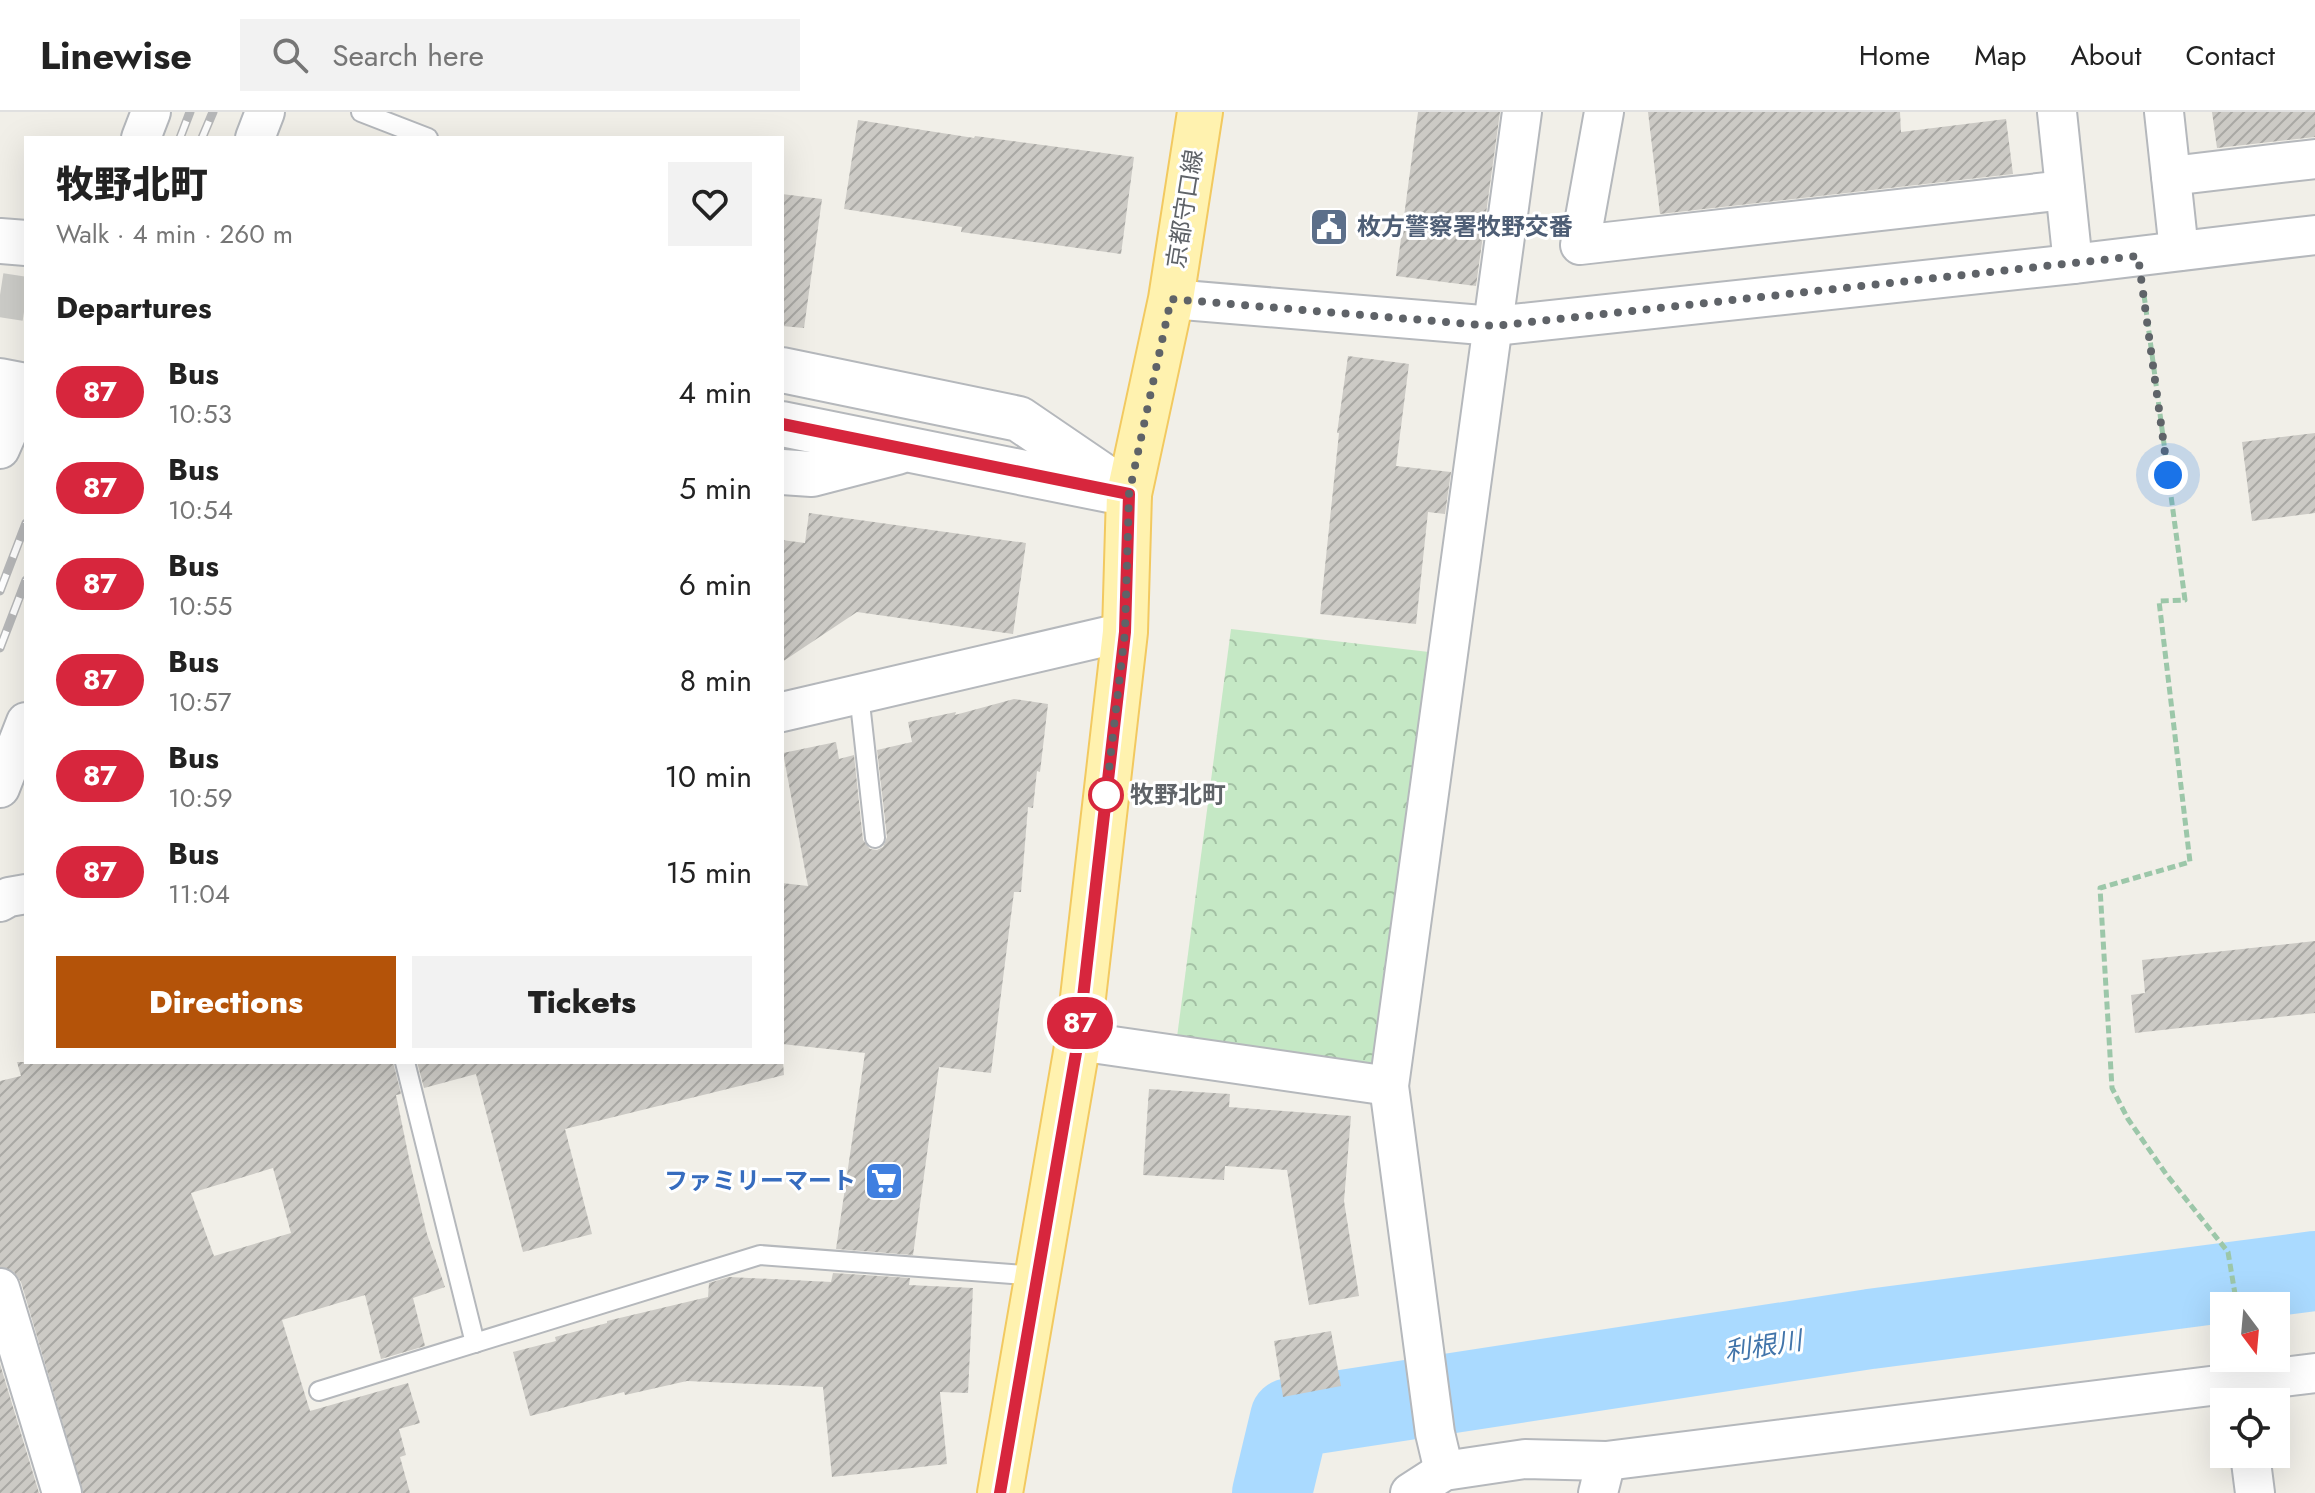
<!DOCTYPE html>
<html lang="en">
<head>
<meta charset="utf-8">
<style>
	:root { --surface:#fff; --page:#f2f2f2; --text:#222; --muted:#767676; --line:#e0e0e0; --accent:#b45309 }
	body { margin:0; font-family:Jost,"Noto Sans JP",sans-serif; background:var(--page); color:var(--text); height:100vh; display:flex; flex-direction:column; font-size:30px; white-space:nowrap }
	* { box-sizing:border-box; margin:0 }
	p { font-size:26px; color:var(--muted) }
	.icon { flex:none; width:44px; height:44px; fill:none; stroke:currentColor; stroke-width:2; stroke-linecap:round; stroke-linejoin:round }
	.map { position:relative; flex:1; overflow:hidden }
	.panel { position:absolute; left:24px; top:24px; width:760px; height:928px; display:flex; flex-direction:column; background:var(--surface); border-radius:0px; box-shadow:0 8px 32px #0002 }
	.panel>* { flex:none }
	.badge { padding:0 16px; border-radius:26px; font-size:28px; line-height:52px }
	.needle { width:52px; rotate:164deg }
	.tools { position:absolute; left:2210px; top:1180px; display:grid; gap:16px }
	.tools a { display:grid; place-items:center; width:80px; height:80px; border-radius:0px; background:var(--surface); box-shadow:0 8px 32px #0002; font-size:40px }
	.you { position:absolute; width:40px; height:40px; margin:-20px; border:6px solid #fff; border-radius:50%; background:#1a73e8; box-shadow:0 0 0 12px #1a73e833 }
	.map>.badge { position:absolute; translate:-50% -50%; box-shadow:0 0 0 4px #fff }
	h2 { padding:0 32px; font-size:30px; line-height:72px }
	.round { display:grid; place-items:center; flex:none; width:84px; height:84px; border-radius:0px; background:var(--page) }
	.head { display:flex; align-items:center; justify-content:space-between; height:136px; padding:0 32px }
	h1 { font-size:38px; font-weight:800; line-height:60px }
	.cta { display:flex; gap:16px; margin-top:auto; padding:16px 32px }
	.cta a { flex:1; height:92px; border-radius:0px; background:var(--accent); color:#fff; font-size:32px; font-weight:800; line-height:92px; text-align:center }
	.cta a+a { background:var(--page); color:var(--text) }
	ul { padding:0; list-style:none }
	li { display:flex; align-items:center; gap:24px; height:96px; padding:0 32px }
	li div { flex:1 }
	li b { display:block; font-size:30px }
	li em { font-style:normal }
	li .badge { min-width:88px; font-weight:700; text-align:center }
	header { display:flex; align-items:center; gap:48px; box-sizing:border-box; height:112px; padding:0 40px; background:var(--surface); border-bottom:2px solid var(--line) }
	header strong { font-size:38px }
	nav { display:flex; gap:44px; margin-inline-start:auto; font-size:28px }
	.search { width:560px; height:72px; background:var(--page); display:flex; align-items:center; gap:20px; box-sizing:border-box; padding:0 28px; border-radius:0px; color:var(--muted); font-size:30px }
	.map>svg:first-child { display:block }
</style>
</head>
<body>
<header>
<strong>Linewise</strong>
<div class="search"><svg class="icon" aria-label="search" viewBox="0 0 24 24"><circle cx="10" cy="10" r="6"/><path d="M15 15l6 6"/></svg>Search here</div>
<nav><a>Home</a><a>Map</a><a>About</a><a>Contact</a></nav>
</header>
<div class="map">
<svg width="2315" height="1381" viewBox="0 0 2315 1381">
	<defs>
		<pattern id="forest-crowns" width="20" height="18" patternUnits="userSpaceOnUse" patternTransform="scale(2)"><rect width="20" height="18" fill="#c5e8c5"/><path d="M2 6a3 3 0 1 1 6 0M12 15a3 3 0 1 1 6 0" fill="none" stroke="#a3c0a4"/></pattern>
		<pattern id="building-hatch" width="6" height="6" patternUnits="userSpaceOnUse" patternTransform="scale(2)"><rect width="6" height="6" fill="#cccac5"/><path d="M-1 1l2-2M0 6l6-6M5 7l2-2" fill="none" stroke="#a9a8a4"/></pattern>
	</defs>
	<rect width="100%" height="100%" fill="#f1efe8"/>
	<!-- forest -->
	<path fill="url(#forest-crowns)" d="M 1231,517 L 1429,540 L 1374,954 L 1177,925 Z"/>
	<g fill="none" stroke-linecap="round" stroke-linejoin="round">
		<!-- river -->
		<path stroke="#aadaff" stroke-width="80" d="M 1272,1381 L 1290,1306 L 1870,1217 L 2315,1159"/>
	</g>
	<!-- building -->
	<g fill="url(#building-hatch)" fill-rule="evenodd">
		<path d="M 1418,0 L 1500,0 L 1476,174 L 1396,164 Z"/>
		<path d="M 1648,0 L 1900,0 L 1901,20 L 2006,7 L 2013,62 L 1660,102 Z"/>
		<path d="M 2212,0 L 2315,0 L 2315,25 L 2217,36 Z"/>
		<path d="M 858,8 L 974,26 L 975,24 L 1134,45 L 1121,142 L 961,120 L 962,115 L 844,97 Z"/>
		<path d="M 782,82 L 822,87 L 804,216 L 782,214 Z"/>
		<path d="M 1348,244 L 1409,252 L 1396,354 L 1451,360 L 1445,402 L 1428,400 L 1416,512 L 1320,502 L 1339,321 L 1337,321 Z"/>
		<path d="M 2315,321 L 2315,401 L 2252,409 L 2242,330 Z"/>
		<path d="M 809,401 L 1026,431 L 1013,522 L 857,500 L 782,550 L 782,428 L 805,431 Z"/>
		<path d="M 1014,587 L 1048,592 L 1040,660 L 1037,659 L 1033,696 L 1028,695 L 1021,780 L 1014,780 L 991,961 L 939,955 L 913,1143 L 836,1137 L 865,941 L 782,932 L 782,771 L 808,774 L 783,641 L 836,630 L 839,647 L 854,643 L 863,728 L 870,737 L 877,738 L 883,735 L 887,725 L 877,638 L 912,630 L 908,610 L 956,600 L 955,603 Z"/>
		<path d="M 2315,829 L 2315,901 L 2135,921 L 2131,883 L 2145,881 L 2142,848 Z"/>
		<path d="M 17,950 L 393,950 L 401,982 L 396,983 L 410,1051 L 427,1122 L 445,1175 L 413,1186 L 425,1234 L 381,1247 L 365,1183 L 282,1208 L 310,1299 L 408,1271 L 420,1311 L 399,1317 L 406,1343 L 400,1345 L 410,1381 L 83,1381 L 21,1170 L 14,1160 L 0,1155 L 0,969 L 21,964 ZM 273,1056 L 291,1121 L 214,1144 L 191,1081 Z"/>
		<path d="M 417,950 L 783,950 L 784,963 L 565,1017 L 592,1122 L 523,1140 L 476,962 L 424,976 Z"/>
		<path d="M 1149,977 L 1230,982 L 1229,995 L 1351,1004 L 1344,1089 L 1359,1184 L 1309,1193 L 1287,1058 L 1225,1054 L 1224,1068 L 1143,1063 Z"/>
		<path d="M 833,1161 L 910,1166 L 909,1173 L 973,1176 L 968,1281 L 940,1280 L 947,1352 L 832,1365 L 823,1275 L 687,1269 L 625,1283 L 624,1280 L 530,1304 L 513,1240 L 556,1229 L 555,1225 L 607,1211 L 607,1209 L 708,1185 L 709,1171 L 729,1165 L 831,1170 Z"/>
		<path d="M 1331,1219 L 1341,1274 L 1283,1285 L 1274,1229 Z"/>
		<path d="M 0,1252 L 39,1381 L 0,1381 Z"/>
	</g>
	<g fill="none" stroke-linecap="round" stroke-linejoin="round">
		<!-- tertiary-tunnel -->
		<path stroke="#ccccc8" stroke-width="44" stroke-dasharray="44 22" stroke-linecap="butt" d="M 0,183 L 26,187"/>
		<!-- service casing -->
		<g stroke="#b5b8bc" stroke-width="22">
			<g id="service">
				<path d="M 361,0 L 428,26"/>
				<path d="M 859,582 L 875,726"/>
				<path d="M 405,950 L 475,1231"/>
				<path d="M 319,1279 L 760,1143 L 1037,1164"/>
			</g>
		</g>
		<!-- minor casing -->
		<g stroke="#b5b8bc" stroke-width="42">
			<g id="minor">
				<path d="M 1604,0 L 1580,133 L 2065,78"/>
				<path d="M 2057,0 L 2073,152"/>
				<path d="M 2164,0 L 2179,139"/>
				<path d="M 141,26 L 151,0"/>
				<path d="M 255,26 L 265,0"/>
				<path d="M 2171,64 L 2315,47"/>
				<path d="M 1171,187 L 1494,214 L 2073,152 L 2315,123"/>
				<path d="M 0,337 L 26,278"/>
				<path d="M 782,600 L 1125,520"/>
				<path d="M 0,676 L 26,610"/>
				<path d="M 0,790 L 9,785 L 26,782"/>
				<path d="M 1078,929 L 1389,974"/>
				<path d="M 0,1176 L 62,1381"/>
				<path d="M 2250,1342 L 2255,1381"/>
				<path d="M 1444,1359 L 1435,1321 L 1389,974 L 1522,0"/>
				<path d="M 1410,1381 L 1444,1359 L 1525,1347 L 1606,1349 L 2315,1261"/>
				<path d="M 1598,1381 L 1606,1349"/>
			</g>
		</g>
		<!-- tertiary casing -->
		<g stroke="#b5b8bc" stroke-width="48">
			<g id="tertiary">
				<path d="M 0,129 L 26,131"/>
				<path d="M 782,258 L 1019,307 L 1129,382"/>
				<path d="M 0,269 L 26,274"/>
				<path d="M 782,312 L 1109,378"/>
				<path d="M 782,360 L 812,362 L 897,340"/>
			</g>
		</g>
		<!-- primary casing -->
		<g stroke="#f2c960" stroke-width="48">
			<path id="primary" d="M 1000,1381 L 1078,929 L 1125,520 L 1129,382 L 1171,187 L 1200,0"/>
		</g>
		<!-- path -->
		<path stroke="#9cc7a9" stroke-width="5" stroke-dasharray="8 4" stroke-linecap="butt" d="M 2144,183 L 2185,488 L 2159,489 L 2190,750 L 2100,776 L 2112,976 L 2128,1007 L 2166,1062 L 2228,1140 L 2237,1194"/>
		<!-- service -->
		<use href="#service" stroke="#fff" stroke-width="18"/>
		<!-- minor -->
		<use href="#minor" stroke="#fff" stroke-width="38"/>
		<!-- tertiary -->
		<use href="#tertiary" stroke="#fff" stroke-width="44"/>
		<!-- primary -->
		<use href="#primary" stroke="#fff2af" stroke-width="44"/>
		<!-- rail casing -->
		<g stroke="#b6b7b8" stroke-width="9">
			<g id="rail">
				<path d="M 180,26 L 190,0"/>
				<path d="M 202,26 L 213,0"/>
				<path d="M 0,479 L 26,411"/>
				<path d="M 0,536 L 26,468"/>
			</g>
		</g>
		<!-- rail -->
		<use href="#rail" stroke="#fff" stroke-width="6" stroke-dasharray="18" stroke-linecap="butt"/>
	</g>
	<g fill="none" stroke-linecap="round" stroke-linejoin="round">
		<!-- line casing -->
		<g stroke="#fff" stroke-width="18">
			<path id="line" d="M 782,312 L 1129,382 L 1125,520 L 1078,929 L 1000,1381"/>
		</g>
		<!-- line -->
		<use href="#line" stroke="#d7263d" stroke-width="12"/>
		<!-- walk -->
		<path stroke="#5f6368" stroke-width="8" stroke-dasharray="0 14.4" d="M 1106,683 L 1125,520 L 1129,382 L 1171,187 L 1494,214 L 2138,144 L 2168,363"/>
	</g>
	<!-- icons -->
	<defs>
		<g id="civic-square" transform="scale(2)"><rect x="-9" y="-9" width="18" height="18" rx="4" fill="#5c6f8a" stroke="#fff"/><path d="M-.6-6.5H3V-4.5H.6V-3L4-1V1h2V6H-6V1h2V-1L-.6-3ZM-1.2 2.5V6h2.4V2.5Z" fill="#fff"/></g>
		<g id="supermarket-square" transform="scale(2)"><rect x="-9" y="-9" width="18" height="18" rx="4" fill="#3f7fe0" stroke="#fff"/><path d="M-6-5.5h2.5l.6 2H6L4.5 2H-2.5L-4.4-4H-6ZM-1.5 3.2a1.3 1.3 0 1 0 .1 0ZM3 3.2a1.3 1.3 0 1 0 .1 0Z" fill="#fff"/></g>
	</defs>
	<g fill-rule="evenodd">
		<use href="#civic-square" x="1329" y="115"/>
		<use href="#supermarket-square" x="884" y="1069"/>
	</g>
	<!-- markers -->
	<circle fill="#fff" stroke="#d7263d" stroke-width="4" cx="1106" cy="683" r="16"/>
	<g text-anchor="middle" stroke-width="6" stroke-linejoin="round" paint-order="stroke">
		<!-- street labels -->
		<g font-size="24" fill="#5f6368" stroke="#fff">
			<text transform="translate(1185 97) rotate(-81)" y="8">京都守口線</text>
		</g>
		<!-- service labels -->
		<g font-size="24" font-weight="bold" fill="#4e5e75" stroke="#fff" text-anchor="start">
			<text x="1357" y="123">枚方警察署牧野交番</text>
		</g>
		<!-- stop labels -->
		<g font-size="24" font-weight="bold" fill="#5f6368" stroke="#fff" text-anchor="start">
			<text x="1130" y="691">牧野北町</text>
		</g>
		<!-- shop labels -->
		<g font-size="24" font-weight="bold" fill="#366cbe" stroke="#fff" text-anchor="end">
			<text x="856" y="1077">ファミリーマート</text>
		</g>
		<!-- water labels -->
		<g font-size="26" font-style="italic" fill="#4174aa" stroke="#fff">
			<text transform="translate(1763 1234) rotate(-9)" y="9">利根川</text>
		</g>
	</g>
</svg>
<div class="tools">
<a><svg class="needle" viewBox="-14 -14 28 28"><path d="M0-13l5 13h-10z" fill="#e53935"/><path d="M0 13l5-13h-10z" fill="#767676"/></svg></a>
<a><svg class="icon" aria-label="locate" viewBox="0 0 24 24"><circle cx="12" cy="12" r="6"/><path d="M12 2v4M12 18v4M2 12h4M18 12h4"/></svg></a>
</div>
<div class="you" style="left:2168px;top:363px"></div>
<b class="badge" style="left:1080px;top:911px;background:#d7263d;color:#fff">87</b>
<section class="panel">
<div class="head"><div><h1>牧野北町</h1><p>Walk · 4 min · 260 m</p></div><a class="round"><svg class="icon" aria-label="heart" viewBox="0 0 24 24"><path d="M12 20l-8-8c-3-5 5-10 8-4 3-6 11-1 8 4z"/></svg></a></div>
<h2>Departures</h2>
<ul>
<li><span class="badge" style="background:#d7263d;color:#fff">87</span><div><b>Bus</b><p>10:53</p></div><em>4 min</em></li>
<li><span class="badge" style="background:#d7263d;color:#fff">87</span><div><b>Bus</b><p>10:54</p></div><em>5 min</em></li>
<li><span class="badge" style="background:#d7263d;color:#fff">87</span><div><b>Bus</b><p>10:55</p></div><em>6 min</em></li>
<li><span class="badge" style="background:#d7263d;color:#fff">87</span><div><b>Bus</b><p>10:57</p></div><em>8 min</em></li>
<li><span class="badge" style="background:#d7263d;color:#fff">87</span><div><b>Bus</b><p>10:59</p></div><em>10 min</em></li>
<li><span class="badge" style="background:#d7263d;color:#fff">87</span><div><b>Bus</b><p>11:04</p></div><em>15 min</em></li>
</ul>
<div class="cta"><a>Directions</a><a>Tickets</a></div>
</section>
</div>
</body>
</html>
